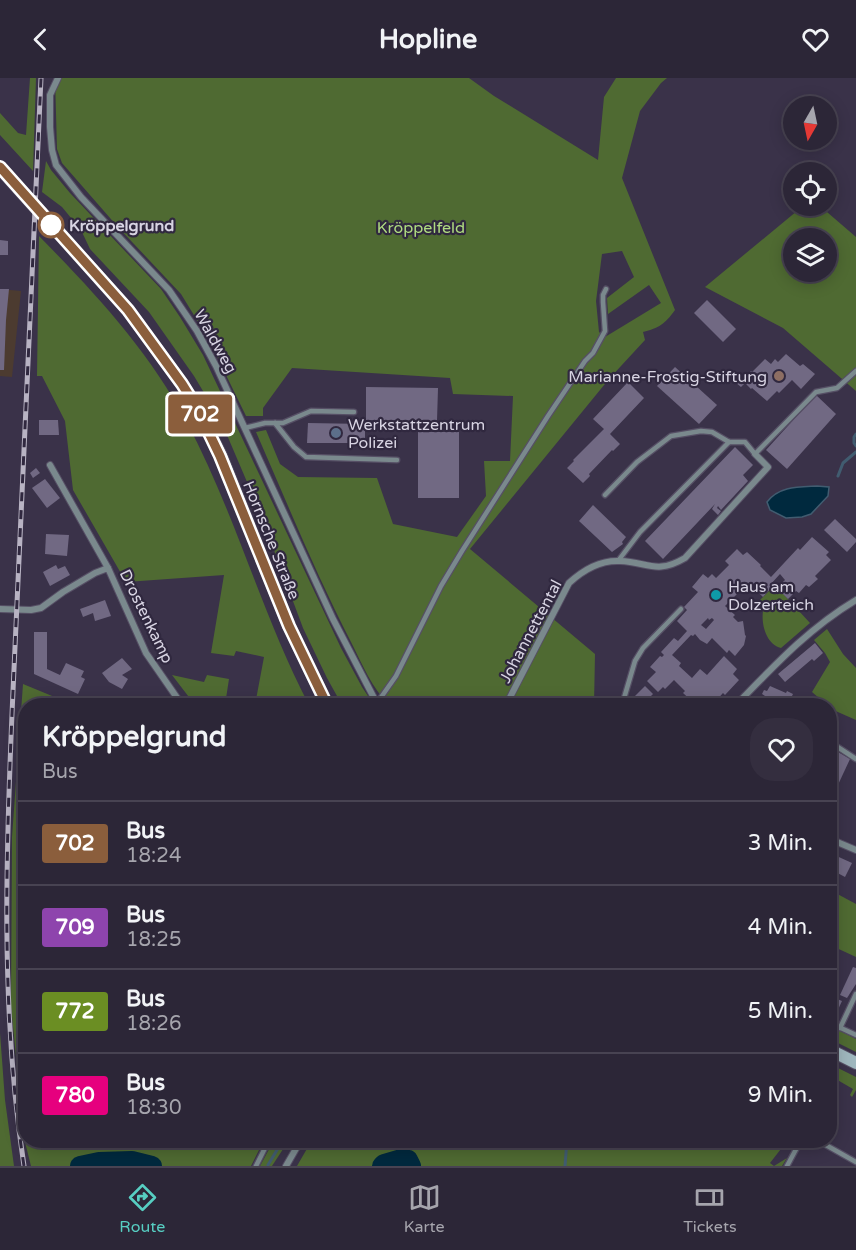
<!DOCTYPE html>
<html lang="de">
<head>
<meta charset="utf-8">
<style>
	:root { --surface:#2c2637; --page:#342e3f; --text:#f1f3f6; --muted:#a6a5ad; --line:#484352; --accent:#57cec2 }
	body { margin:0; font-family:"Varela Round",sans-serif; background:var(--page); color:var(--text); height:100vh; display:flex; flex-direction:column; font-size:22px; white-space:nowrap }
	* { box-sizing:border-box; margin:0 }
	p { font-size:20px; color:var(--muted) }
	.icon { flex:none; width:33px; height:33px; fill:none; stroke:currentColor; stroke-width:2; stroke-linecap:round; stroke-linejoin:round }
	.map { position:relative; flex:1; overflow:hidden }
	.panel { position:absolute; left:18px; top:620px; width:819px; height:450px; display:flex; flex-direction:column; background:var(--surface); border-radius:24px; box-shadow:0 3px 15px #0003,0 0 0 2px var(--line) }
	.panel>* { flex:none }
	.badge { padding:0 12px; border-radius:4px; font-size:21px; line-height:39px }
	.needle { width:39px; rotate:189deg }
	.buttons { position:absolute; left:783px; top:18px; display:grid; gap:12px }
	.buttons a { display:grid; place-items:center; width:54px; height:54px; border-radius:50%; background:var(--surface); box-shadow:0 3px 15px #0003,0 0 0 2px var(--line); font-size:30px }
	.map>.badge { position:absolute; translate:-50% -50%; box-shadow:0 0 0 3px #fff }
	.round { display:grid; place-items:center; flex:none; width:63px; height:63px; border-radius:24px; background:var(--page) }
	.headline { display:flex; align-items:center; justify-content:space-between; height:102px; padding:0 24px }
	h1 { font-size:28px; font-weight:700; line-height:45px }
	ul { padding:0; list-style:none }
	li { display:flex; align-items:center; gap:18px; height:84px; padding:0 24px; border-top:2px solid var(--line) }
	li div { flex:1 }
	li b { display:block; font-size:22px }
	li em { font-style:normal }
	li .badge { min-width:66px; font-weight:700; text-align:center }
	header { display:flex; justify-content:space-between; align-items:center; height:78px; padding:0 24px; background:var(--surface); font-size:27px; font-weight:700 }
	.menu { display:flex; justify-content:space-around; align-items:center; height:84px; border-top:2px solid var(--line); background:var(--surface); font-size:16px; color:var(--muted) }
	.menu a { display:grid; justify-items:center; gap:3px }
	.menu .on { color:var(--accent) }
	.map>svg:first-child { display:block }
</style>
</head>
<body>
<header><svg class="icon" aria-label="back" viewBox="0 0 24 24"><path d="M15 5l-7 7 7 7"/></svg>Hopline<svg class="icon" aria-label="heart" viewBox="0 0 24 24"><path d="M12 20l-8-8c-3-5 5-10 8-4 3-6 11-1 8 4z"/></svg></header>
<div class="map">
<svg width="856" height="1088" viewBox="0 0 856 1088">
	<rect width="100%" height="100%" fill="#3a3249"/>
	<!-- education -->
	<path fill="#4c3b30" d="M 0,211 L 21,213 L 12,299 L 0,298 Z"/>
	<!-- green -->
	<g fill="#4f6a32" fill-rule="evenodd">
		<path d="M 30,0 L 36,0 L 33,93 L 0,57 L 0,35 L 18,55 L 26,57 Z"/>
		<path d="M 55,0 L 469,0 L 494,18 L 598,82 L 604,19 L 616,0 L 667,0 L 661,5 L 640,33 L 622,100 L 675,232 C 665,246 659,250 643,254 L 645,262 L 609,301 L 470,471 L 595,576 L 594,627 L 389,627 C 372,610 362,586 351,564 C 316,496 287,425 256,354 L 266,352 L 280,386 L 298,399 L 377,400 L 393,446 L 457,459 L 486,418 L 484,383 L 510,383 L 513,318 L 453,316 L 450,300 L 292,290 L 263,330 L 263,338 L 246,338 L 208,260 L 181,216 L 117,148 L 62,85 L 57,71 ZM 622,173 L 634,199 L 607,220 L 608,236 L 649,207 L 661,225 L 605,259 L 599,254 L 596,223 L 602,176 Z"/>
		<path d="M 46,83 L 51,92 L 70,115 L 161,211 L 180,239 L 203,277 L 341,570 L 362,609 L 374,627 L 342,627 L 327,600 L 303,550 L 259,432 L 221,343 L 194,298 L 149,234 L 90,171 L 81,152 L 62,129 L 42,114 Z"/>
		<path d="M 803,128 L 820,128 L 856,159 L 856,313 L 783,250 L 705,209 ZM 794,160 L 826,160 L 826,194 L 794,194 Z"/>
		<path d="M 39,158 C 94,214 149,273 186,343 C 235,434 261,535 309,627 L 255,627 L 264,579 L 236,573 L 234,578 L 211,575 L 224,497 L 126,504 L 73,412 L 65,343 L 42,298 L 37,298 Z"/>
		<path d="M 775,507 L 810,545 L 781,570 C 766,566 761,546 763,533 L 756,526 Z"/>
		<path d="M 827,551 L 843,576 L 856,590 L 856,642 L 831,631 L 830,627 L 827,627 L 812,614 L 830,584 L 825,575 L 814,562 Z"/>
		<path d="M 172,597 L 204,604 L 207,597 L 229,601 L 225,627 L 195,627 Z"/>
		<path d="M 23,606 L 74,627 L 26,627 L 26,1062 L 264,1062 L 251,1088 L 31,1088 L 24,1060 L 11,928 L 12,759 Z"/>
		<path d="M 830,812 L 856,826 L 856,879 L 830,867 Z"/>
		<path d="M 830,948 L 856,961 L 856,974 L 830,961 Z"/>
		<path d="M 0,955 L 5,1022 L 14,1088 L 0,1088 Z"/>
		<path d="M 830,986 L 856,999 L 856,1012 L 852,1019 L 850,1017 L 853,1011 L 834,1000 L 830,1007 Z"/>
		<path d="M 274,1062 L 289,1062 L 272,1088 L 260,1088 Z"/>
		<path d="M 312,1062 L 782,1062 L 784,1067 L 770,1085 L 774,1088 L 787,1080 L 782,1088 L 297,1088 Z"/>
	</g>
	<!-- water -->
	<path fill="#00293e" stroke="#415c70" stroke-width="1.5" d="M 817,408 L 829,409 L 828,418 L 811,436 L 802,439 L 786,440 L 770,432 L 767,424 C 779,408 799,409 817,408 Z"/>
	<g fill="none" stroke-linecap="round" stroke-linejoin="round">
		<!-- stream -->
		<g stroke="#415c70" stroke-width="3">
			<path d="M 856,356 L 854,359 L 854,365 L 856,368"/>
			<path d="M 838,398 L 843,385 L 856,374"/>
			<path d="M 268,1087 L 283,1062"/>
			<path d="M 565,1088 L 567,1062"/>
		</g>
		<!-- river -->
		<g stroke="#00293e" stroke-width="20">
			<path d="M 80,1088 L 99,1084 L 132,1083 L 152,1088"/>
			<path d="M 382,1088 L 384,1086 L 401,1081 L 408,1082 L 411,1088"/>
		</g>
	</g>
	<!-- building -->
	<g fill="#716983" fill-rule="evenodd">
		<path d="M 0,162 L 8,163 L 8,177 L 0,177 Z"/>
		<path d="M 0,211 L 9,211 L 6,242 L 4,292 L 0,292 Z"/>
		<path d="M 707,222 L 736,251 L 723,264 L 694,235 Z"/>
		<path d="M 786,276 L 800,288 L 803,286 L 815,296 L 801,311 L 792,302 L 779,315 L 777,313 L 767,323 L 752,310 L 751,311 L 745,305 L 741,309 L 735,304 L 739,300 L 742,303 L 751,293 L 752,294 L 765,281 L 771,286 L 775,281 L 778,284 Z"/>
		<path d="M 675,289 L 717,327 L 699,346 L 657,308 Z"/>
		<path d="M 628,304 L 644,320 L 610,356 L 620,366 L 613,373 L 612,372 L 589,396 L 590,398 L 583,405 L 567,390 L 574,383 L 573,382 L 604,351 L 593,341 Z"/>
		<path d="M 366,309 L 438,310 L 437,343 L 366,342 Z"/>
		<path d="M 816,317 L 836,336 L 787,391 L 766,372 Z"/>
		<path d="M 39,342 L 58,342 L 59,357 L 39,357 Z"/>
		<path d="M 308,345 L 365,346 L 365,365 L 307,365 Z"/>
		<rect x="418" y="354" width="41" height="66"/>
		<path d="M 735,369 L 753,387 L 743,397 L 748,403 L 721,432 L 718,428 L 717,430 L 721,433 L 718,437 L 712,431 L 715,426 L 663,481 L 645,463 Z"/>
		<path d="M 36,390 L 40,395 L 33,400 L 30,395 Z"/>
		<path d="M 45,401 L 60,420 L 47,430 L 32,410 Z"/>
		<path d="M 593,427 L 626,459 L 622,464 L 623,466 L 612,474 L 579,443 Z"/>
		<path d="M 835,441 L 856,461 L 856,464 L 847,474 L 824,452 Z"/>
		<path d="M 46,456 L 69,457 L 67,478 L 45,476 Z"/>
		<path d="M 812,459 L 829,474 L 826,477 L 831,482 L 815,498 L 818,501 L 809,509 L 806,507 L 799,515 L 796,513 L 788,521 L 777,510 L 785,502 L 780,496 L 770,507 L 772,509 L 763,519 L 750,506 L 743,514 L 741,512 L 725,528 L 735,537 L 733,539 L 738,544 L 743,543 L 745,557 L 746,558 L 744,567 L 735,578 L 729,572 L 727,575 L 712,560 L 707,566 L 700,562 L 695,556 L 693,558 L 691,557 L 672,577 L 681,585 L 679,588 L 692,600 L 700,591 L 707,597 L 724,578 L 737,591 L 733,596 L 739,602 L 725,617 L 723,615 L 712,627 L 706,627 L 703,624 L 700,627 L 696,627 L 683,615 L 685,613 L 674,602 L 665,611 L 663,609 L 658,614 L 647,603 L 656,594 L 650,589 L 660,578 L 662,579 L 664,577 L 661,574 L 674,560 L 678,563 L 687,553 L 677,543 L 687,532 L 684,529 L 698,514 L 692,509 L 703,496 L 708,500 L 712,496 L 716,500 L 729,487 L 725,483 L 737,471 L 743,477 L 747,474 L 761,487 L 760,488 L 771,499 L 798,470 L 800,472 ZM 708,540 L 709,542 L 712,540 L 714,542 L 706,551 L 701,547 Z"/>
		<path d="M 56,487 L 58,491 L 65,488 L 70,497 L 50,508 L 43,494 Z"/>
		<path d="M 105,522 L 111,538 L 95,543 L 93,535 L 83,539 L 80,531 Z"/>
		<path d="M 34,554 L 47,554 L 47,591 L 60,597 L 66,585 L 84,593 L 81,599 L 85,601 L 78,616 L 34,596 Z"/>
		<path d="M 815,565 L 823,575 L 814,583 L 812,581 L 785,604 L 778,596 Z"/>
		<path d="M 122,580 L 132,591 L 122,597 L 128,601 L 122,611 L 109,604 L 102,595 Z"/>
		<path d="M 645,608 L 653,616 L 642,627 L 636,627 L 631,622 Z"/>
		<path d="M 770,608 L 786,615 L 787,613 L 793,616 L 792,618 L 797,621 L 798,618 L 804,621 L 803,624 L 810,627 L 769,627 L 762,624 L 765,618 L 762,616 L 764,612 L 767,613 Z"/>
		<path d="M 838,674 L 850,681 L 830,724 L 830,692 Z"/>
		<path d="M 830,775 L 852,785 L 845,799 L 830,791 Z"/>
		<path d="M 853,889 L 856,890 L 856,906 L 847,920 L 840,917 Z"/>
		<path d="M 830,918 L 842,923 L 836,936 L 830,933 Z"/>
	</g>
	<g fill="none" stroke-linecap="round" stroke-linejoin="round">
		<!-- lane casing -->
		<g stroke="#564f65" stroke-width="7">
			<g id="lane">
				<path d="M 275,345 L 294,369 L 306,379 L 397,382"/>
				<path d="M 245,350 L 265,345 L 283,345 L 311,333 L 354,334"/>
				<path d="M 605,417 L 637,384 L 671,358 L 701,353 L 712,354 L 729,364 L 745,364 L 755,376 L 816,314 L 837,310 L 856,293"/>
				<path d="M 618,483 L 640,454 L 729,364"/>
				<path d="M 744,618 L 756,627"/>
				<path d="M 377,625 L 396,598 L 441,508 L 462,473 L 548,338 L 585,283 L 593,275 L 605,253 L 603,224 L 603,217 L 606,211"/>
				<path d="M 622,627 L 635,583 L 643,570 L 681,531"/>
				<path d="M 830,664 L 856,681"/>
				<path d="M 830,945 L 856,957"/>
				<path d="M 840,950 L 856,916"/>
				<path d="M 830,1014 L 831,1013"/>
				<path d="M 817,1062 L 856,1084"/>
				<path d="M 256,1088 L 269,1062"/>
				<path d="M 787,1088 L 801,1062"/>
			</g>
		</g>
		<!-- street casing -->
		<g stroke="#564f65" stroke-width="8">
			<g id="street">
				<path d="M 58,0 L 50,17 L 50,49 L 52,72 L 56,87 L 81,119 L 169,212 L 197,253 L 216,288 L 333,541 L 374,620 L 380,627"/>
				<path d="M 50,387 L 108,490"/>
				<path d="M 0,531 L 31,532 L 41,530 L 63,514 L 95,495 L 108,490 L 146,575 L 182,627"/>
				<path d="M 506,627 L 569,505 C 583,492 601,482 620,483 C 648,484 656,497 685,480 L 768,389 L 755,376"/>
				<path d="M 736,627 C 774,588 809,550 856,522"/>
				<path d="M 830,761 L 856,772"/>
				<path d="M 286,1088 L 301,1062"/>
			</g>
		</g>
		<!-- secondary casing -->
		<g stroke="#564f65" stroke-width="14">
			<g id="secondary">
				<path d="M 0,90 L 128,232 L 182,306 L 197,330 L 221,378 L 289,548 L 327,627"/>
				<path d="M 830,972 L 856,985"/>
			</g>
		</g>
		<!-- lane -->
		<use href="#lane" stroke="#7a898d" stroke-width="4.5"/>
		<!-- street -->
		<use href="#street" stroke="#7a898d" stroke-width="6"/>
		<!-- secondary -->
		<use href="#secondary" stroke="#9fb7be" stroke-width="12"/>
		<!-- rail casing -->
		<g stroke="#b8b3c3" stroke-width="5">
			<path id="rail" d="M 24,1088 C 0,932 6,771 13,613 C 22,409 32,204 41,0"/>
		</g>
		<!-- rail -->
		<use href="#rail" stroke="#30283f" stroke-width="3" stroke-dasharray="9" stroke-linecap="butt"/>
	</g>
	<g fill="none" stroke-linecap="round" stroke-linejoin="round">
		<!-- line casing -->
		<g stroke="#fff" stroke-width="14">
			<path id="line" d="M 0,89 L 128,232 L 182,306 L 197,330 L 220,378 L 289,548 L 327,627"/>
		</g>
		<!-- line -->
		<use href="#line" stroke="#8b5e3c" stroke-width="9"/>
	</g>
	<!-- markers -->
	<circle fill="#fff" stroke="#8b5e3c" stroke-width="3" cx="51" cy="147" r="12"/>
	<circle fill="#8d6e63" stroke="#30283f" stroke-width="2" cx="779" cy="298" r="6"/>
	<circle fill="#5c6f8a" stroke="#30283f" stroke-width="2" cx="336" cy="355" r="6"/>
	<circle fill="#0f9aa8" stroke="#30283f" stroke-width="2" cx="716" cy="517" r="6"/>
	<g text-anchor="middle" stroke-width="4.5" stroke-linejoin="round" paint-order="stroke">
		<!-- stop labels -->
		<g font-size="16" font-weight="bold" fill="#d8d4e3" stroke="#30283f" text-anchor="start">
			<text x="69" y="153">Kröppelgrund</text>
		</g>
		<!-- park labels -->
		<g font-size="16" fill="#afdb81" stroke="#30283f">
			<text x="421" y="155">Kröppelfeld</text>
		</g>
		<!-- street labels -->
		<g font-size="16" fill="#d8d4e3" stroke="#30283f">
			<text transform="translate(216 263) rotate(61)" y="6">Waldweg</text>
			<text transform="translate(272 462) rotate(68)" y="6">Hornsche Straße</text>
			<text transform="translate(147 538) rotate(64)" y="6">Drostenkamp</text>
			<text transform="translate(530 553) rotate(-62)" y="6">Johannettental</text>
		</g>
		<!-- poi labels -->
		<g font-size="16" fill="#d8d4e3" stroke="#30283f" text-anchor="start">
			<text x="767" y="304" text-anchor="end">Marianne-Frostig-Stiftung</text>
			<text x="348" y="352">Werkstattzentrum<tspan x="348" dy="18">Polizei</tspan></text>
			<text x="728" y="514">Haus am<tspan x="728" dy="18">Dolzerteich</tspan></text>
		</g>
	</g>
</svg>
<div class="buttons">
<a><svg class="needle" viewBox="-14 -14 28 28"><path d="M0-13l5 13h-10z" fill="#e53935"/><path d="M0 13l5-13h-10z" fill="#a6a5ad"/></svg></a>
<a><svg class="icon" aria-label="locate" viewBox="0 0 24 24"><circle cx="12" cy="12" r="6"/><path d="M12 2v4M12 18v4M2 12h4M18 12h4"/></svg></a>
<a><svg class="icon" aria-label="layers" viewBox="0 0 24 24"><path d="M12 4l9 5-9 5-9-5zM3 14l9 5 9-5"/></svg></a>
</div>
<b class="badge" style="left:200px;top:336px;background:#8b5e3c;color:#fff">702</b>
<section class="panel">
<div class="headline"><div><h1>Kröppelgrund</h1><p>Bus</p></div><a class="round"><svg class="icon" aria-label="heart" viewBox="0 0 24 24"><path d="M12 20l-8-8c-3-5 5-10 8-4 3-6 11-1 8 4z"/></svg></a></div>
<ul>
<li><span class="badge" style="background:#8b5e3c;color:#fff">702</span><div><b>Bus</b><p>18:24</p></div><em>3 Min.</em></li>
<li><span class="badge" style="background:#8e44ad;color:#fff">709</span><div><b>Bus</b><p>18:25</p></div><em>4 Min.</em></li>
<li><span class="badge" style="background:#6b8e23;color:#fff">772</span><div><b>Bus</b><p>18:26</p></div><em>5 Min.</em></li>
<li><span class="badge" style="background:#e6007e;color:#fff">780</span><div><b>Bus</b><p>18:30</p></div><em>9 Min.</em></li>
</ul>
</section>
</div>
<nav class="menu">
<a class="on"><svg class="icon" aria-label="directions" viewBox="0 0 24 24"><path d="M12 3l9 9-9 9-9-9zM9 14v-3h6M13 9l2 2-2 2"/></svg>Route</a>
<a><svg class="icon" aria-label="map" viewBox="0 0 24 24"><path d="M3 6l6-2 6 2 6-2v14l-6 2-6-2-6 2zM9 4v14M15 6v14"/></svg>Karte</a>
<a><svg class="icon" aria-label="tickets" viewBox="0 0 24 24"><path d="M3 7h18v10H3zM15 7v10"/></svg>Tickets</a>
</nav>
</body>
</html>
